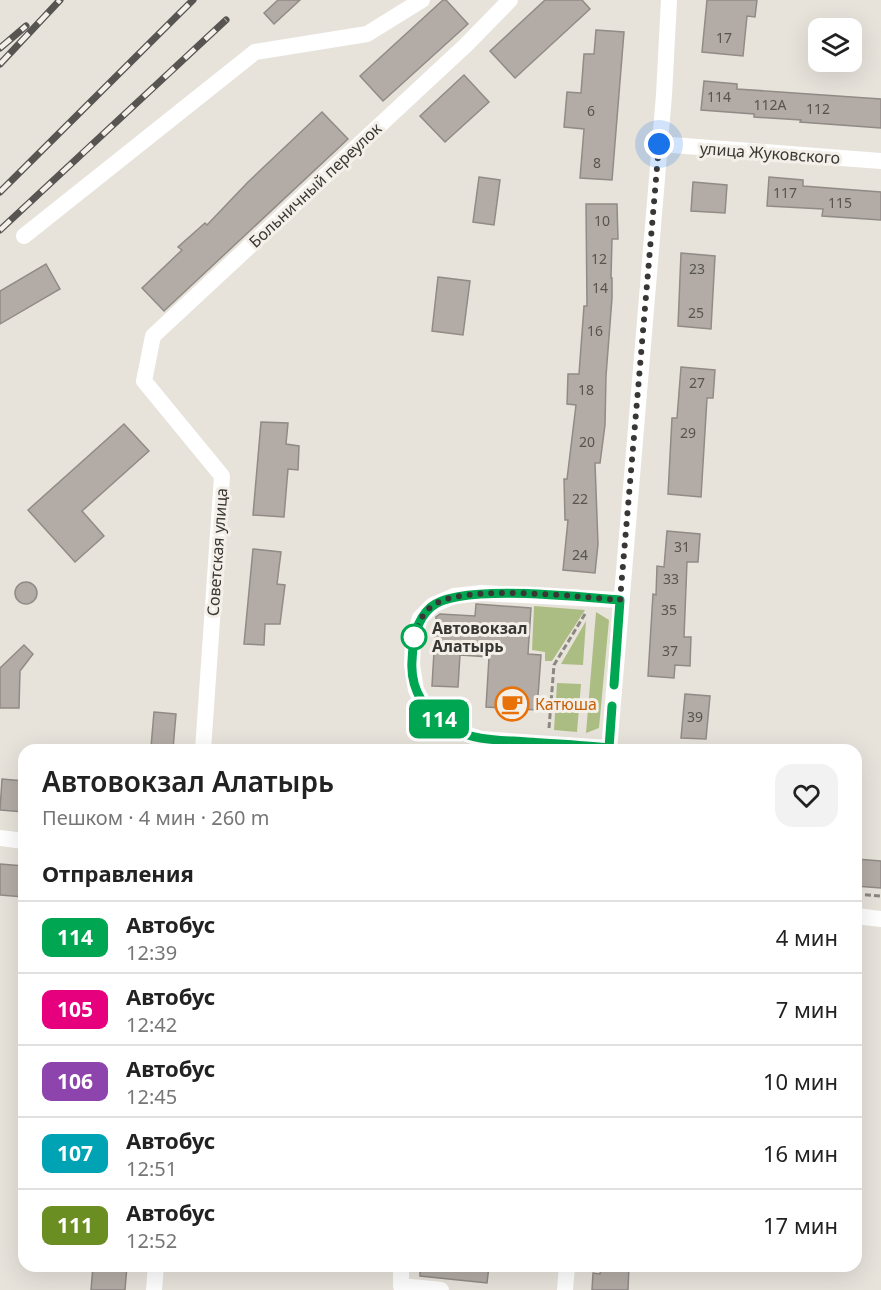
<!DOCTYPE html>
<html lang="ru">
<head>
<meta charset="utf-8">
<style>
	:root { --surface:#fff; --page:#f2f2f2; --text:#222; --muted:#767676; --line:#e0e0e0 }
	body { margin:0; font-family:"Noto Sans",sans-serif; background:var(--page); color:var(--text); height:100vh; display:flex; flex-direction:column; font-size:22px; white-space:nowrap }
	* { box-sizing:border-box; margin:0 }
	p { font-size:20px; color:var(--muted) }
	.icon { flex:none; width:33px; height:33px; fill:none; stroke:currentColor; stroke-width:2; stroke-linecap:round; stroke-linejoin:round }
	.map { position:relative; flex:1; overflow:hidden }
	.panel { position:absolute; left:18px; top:744px; width:844px; height:528px; display:flex; flex-direction:column; background:var(--surface); border-radius:18px; box-shadow:0 6px 24px #0002 }
	.panel>* { flex:none }
	.badge { padding:0 12px; border-radius:9px; font-size:21px; line-height:39px }
	.tools { position:absolute; left:808px; top:18px; display:grid; gap:12px }
	.tools a { display:grid; place-items:center; width:54px; height:54px; border-radius:12px; background:var(--surface); box-shadow:0 6px 24px #0002; font-size:30px }
	.you { position:absolute; width:30px; height:30px; margin:-15px; border:4px solid #fff; border-radius:50%; background:#1a73e8; box-shadow:0 0 0 9px #1a73e833 }
	.map>.badge { position:absolute; translate:-50% -50%; box-shadow:0 0 0 3px #fff }
	h2 { padding:0 24px; font-size:22px; line-height:54px }
	.round { display:grid; place-items:center; flex:none; width:63px; height:63px; border-radius:18px; background:var(--page) }
	.head { display:flex; align-items:center; justify-content:space-between; height:102px; padding:0 24px }
	h1 { font-size:28px; font-weight:600; line-height:45px }
	ul { padding:0; list-style:none }
	li { display:flex; align-items:center; gap:18px; height:72px; padding:0 24px; border-top:2px solid var(--line) }
	li div { flex:1 }
	li b { display:block; font-size:22px }
	li em { font-style:normal }
	li .badge { min-width:66px; font-weight:700; text-align:center }
	.map>svg:first-child { display:block }
</style>
</head>
<body>
<div class="map">
<svg width="881" height="1290" viewBox="0 0 881 1290">
	<rect width="100%" height="100%" fill="#e7e3db"/>
	<!-- green -->
	<g fill="#acbd83">
		<path d="M 534,606 L 585,610 L 552,661 L 545,661 L 545,652 L 532,650 Z"/>
		<path d="M 596,612 L 609,620 L 599,728 L 586,733 Z"/>
		<path d="M 586,621 L 583,665 L 561,664 Z"/>
		<path d="M 557,683 L 581,684 L 577,732 L 554,730 Z"/>
	</g>
	<!-- building -->
	<g fill="#b2aba6" stroke="#918b86" stroke-width="1.5">
		<path d="M 278,0 L 300,0 L 274,24 L 264,13 Z"/>
		<path d="M 443,0 L 446,0 L 468,24 L 383,101 L 360,76 Z"/>
		<path d="M 545,0 L 582,0 L 590,9 L 515,78 L 490,51 Z"/>
		<path d="M 707,0 L 757,0 L 755,17 L 747,16 L 743,56 L 702,52 Z"/>
		<path d="M 596,30 L 624,32 L 612,180 L 580,178 L 584,129 L 564,127 L 567,92 L 581,93 L 584,54 L 594,54 Z"/>
		<path d="M 464,75 L 489,102 L 445,142 L 420,116 Z"/>
		<path d="M 704,81 L 737,84 L 737,89 L 881,99 L 881,128 L 800,122 L 801,120 L 754,117 L 754,114 L 701,110 Z"/>
		<path d="M 322,112 L 348,139 L 164,311 L 142,288 L 182,250 L 178,247 L 205,223 L 207,225 L 248,182 Z"/>
		<path d="M 479,177 L 500,180 L 494,225 L 473,222 Z"/>
		<path d="M 769,177 L 803,180 L 803,186 L 881,192 L 881,220 L 822,216 L 823,209 L 767,206 Z"/>
		<path d="M 693,182 L 727,185 L 725,213 L 691,211 Z"/>
		<path d="M 586,204 L 617,204 L 618,239 L 612,239 L 611,278 L 612,278 L 612,298 L 606,376 L 605,425 L 600,463 L 595,463 L 598,544 L 595,573 L 563,570 L 568,520 L 565,520 L 564,479 L 567,479 L 576,405 L 567,404 L 568,374 L 579,374 L 584,306 L 587,306 Z"/>
		<path d="M 681,253 L 715,256 L 711,329 L 678,326 Z"/>
		<path d="M 46,264 L 60,289 L 0,324 L 0,291 Z"/>
		<path d="M 438,277 L 470,281 L 463,335 L 432,331 Z"/>
		<path d="M 681,367 L 715,370 L 713,398 L 707,398 L 701,497 L 668,494 L 672,418 L 677,418 Z"/>
		<path d="M 261,422 L 288,423 L 286,444 L 299,446 L 298,470 L 288,469 L 284,517 L 253,515 Z"/>
		<path d="M 124,424 L 149,451 L 82,511 L 104,536 L 75,562 L 28,510 Z"/>
		<path d="M 667,531 L 700,534 L 698,562 L 687,562 L 684,637 L 691,637 L 690,666 L 675,665 L 674,678 L 648,676 L 653,594 L 656,595 L 657,566 L 664,567 Z"/>
		<path d="M 253,549 L 281,552 L 277,584 L 285,585 L 280,624 L 265,624 L 264,645 L 244,644 Z"/>
		<circle cx="26" cy="593" r="11"/>
		<path d="M 476,604 L 531,608 L 528,654 L 541,655 L 537,710 L 486,707 L 489,657 L 460,655 L 458,687 L 432,686 L 436,617 L 440,614 L 475,616 Z"/>
		<path d="M 24,645 L 33,654 L 20,671 L 19,708 L 0,708 L 0,668 Z"/>
		<path d="M 685,694 L 710,696 L 706,739 L 681,738 Z"/>
		<path d="M 154,712 L 176,714 L 173,749 L 151,747 Z"/>
		<path d="M 2,779 L 24,781 L 24,812 L 0,810 Z"/>
		<path d="M 856,859 L 881,861 L 881,888 L 856,886 Z"/>
		<path d="M 0,864 L 24,866 L 24,897 L 0,895 Z"/>
		<path d="M 93,1266 L 127,1266 L 125,1290 L 91,1290 Z"/>
		<path d="M 420,1266 L 489,1266 L 487,1283 L 420,1276 Z"/>
		<path d="M 601,1266 L 629,1266 L 628,1290 L 592,1290 L 593,1273 L 600,1274 Z"/>
	</g>
	<g fill="none" stroke-linecap="round" stroke-linejoin="round">
		<!-- path -->
		<g stroke="#8b8882" stroke-width="3" stroke-dasharray="6 3" stroke-linecap="butt">
			<path d="M 549,728 L 554,665 L 585,614"/>
			<path d="M 856,894 L 881,896"/>
		</g>
		<!-- minor -->
		<g stroke="#fff" stroke-width="16">
			<path d="M 659,144 L 881,161"/>
			<path d="M 24,236 L 255,52 L 367,34 L 422,0"/>
			<path d="M 609,748 L 481,739 L 452,729 L 427,710 L 416,690 L 412,665 L 413,642 L 420,618 L 433,605 L 454,596 L 482,593 L 620,600"/>
			<path d="M 203,750 L 222,476 L 144,381 L 153,336 L 466,45 L 510,0"/>
			<path d="M 609,750 L 664,95 L 669,0"/>
			<path d="M 0,838 L 24,841"/>
			<path d="M 856,916 L 881,919"/>
			<path d="M 401,1266 L 401,1286 L 441,1290"/>
			<path d="M 154,1290 L 156,1266"/>
			<path d="M 565,1290 L 567,1266"/>
		</g>
		<!-- rail casing -->
		<g stroke="#575451" stroke-width="7">
			<g id="rail">
				<path d="M 0,48 L 26,26"/>
				<path d="M 0,64 L 60,0"/>
				<path d="M 0,192 L 193,0"/>
				<path d="M 0,230 L 226,20"/>
			</g>
		</g>
		<!-- rail -->
		<use href="#rail" stroke="#f4f0e9" stroke-width="4.5" stroke-dasharray="14" stroke-linecap="butt"/>
	</g>
	<g fill="none" stroke-linecap="round" stroke-linejoin="round">
		<!-- line casing -->
		<g stroke="#fff" stroke-width="14">
			<path id="line" d="M 612,706 L 609,748 C 581,745 554,744 527,742 C 502,740 473,741 451,728 C 426,714 410,690 412,661 C 413,641 415,621 431,607 C 458,583 581,597 620,600 L 614,685"/>
		</g>
		<!-- line -->
		<use href="#line" stroke="#00a651" stroke-width="9"/>
		<!-- walk -->
		<path stroke="#393734" stroke-width="6" stroke-dasharray="0 10.8" d="M 414,637 L 413,642 C 417,628 420,615 432,606 C 461,583 580,597 620,600 L 659,144"/>
	</g>
	<!-- icons -->
	<defs>
		<g id="cafe-ring" transform="scale(1.725)"><circle r="9.5" fill="#f4f0e9" stroke="#e8710a" stroke-width="1.5"/><path d="M-5.5-4.5H6V0H3Q3 3.5 0 3.5H-2.5Q-5.5 3.5-5.5 0ZM3-3.2v2h1.7v-2ZM-6 4.5H4V6H-6Z" fill="#e8710a"/></g>
	</defs>
	<g fill-rule="evenodd">
		<use href="#cafe-ring" x="512" y="704"/>
	</g>
	<!-- markers -->
	<circle fill="#fff" stroke="#00a651" stroke-width="3" cx="414" cy="637" r="12"/>
	<g text-anchor="middle" stroke-width="6" stroke-linejoin="round" paint-order="stroke">
		<!-- number labels -->
		<g font-size="14" fill="#575450">
			<text x="724" y="43">17</text>
			<text x="719" y="102">114</text>
			<text x="770" y="110">112А</text>
			<text x="818" y="114">112</text>
			<text x="591" y="116">6</text>
			<text x="597" y="168">8</text>
			<text x="785" y="198">117</text>
			<text x="840" y="208">115</text>
			<text x="602" y="226">10</text>
			<text x="599" y="264">12</text>
			<text x="697" y="274">23</text>
			<text x="600" y="293">14</text>
			<text x="696" y="318">25</text>
			<text x="595" y="336">16</text>
			<text x="697" y="388">27</text>
			<text x="586" y="395">18</text>
			<text x="688" y="438">29</text>
			<text x="587" y="447">20</text>
			<text x="580" y="504">22</text>
			<text x="682" y="552">31</text>
			<text x="580" y="560">24</text>
			<text x="671" y="584">33</text>
			<text x="669" y="615">35</text>
			<text x="670" y="656">37</text>
			<text x="695" y="722">39</text>
		</g>
		<!-- street labels -->
		<g font-size="16" fill="#393734" stroke="#f4f0e9">
			<text transform="translate(770 153) rotate(4)" y="6">улица Жуковского</text>
			<text transform="translate(315 185) rotate(-43)" y="6">Больничный переулок</text>
			<text transform="translate(217 552) rotate(-86)" y="6">Советская улица</text>
		</g>
		<!-- stop labels -->
		<g font-size="16" font-weight="bold" fill="#393734" stroke="#f4f0e9" text-anchor="start">
			<text x="432" y="634">Автовокзал<tspan x="432" dy="18">Алатырь</tspan></text>
		</g>
		<!-- food labels -->
		<g font-size="16" fill="#c56008" stroke="#f4f0e9" text-anchor="start">
			<text x="535" y="710">Катюша</text>
		</g>
	</g>
</svg>
<div class="tools">
<a><svg class="icon" aria-label="layers" viewBox="0 0 24 24"><path d="M12 4l9 5-9 5-9-5zM3 14l9 5 9-5"/></svg></a>
</div>
<div class="you" style="left:659px;top:144px"></div>
<b class="badge" style="left:439px;top:719px;background:#00a651;color:#fff">114</b>
<section class="panel">
<div class="head"><div><h1>Автовокзал Алатырь</h1><p>Пешком · 4 мин · 260 m</p></div><a class="round"><svg class="icon" aria-label="heart" viewBox="0 0 24 24"><path d="M12 20l-8-8c-3-5 5-10 8-4 3-6 11-1 8 4z"/></svg></a></div>
<h2>Отправления</h2>
<ul>
<li><span class="badge" style="background:#00a651;color:#fff">114</span><div><b>Автобус</b><p>12:39</p></div><em>4 мин</em></li>
<li><span class="badge" style="background:#e6007e;color:#fff">105</span><div><b>Автобус</b><p>12:42</p></div><em>7 мин</em></li>
<li><span class="badge" style="background:#8e44ad;color:#fff">106</span><div><b>Автобус</b><p>12:45</p></div><em>10 мин</em></li>
<li><span class="badge" style="background:#00a3b4;color:#fff">107</span><div><b>Автобус</b><p>12:51</p></div><em>16 мин</em></li>
<li><span class="badge" style="background:#6b8e23;color:#fff">111</span><div><b>Автобус</b><p>12:52</p></div><em>17 мин</em></li>
</ul>
</section>
</div>
</body>
</html>
